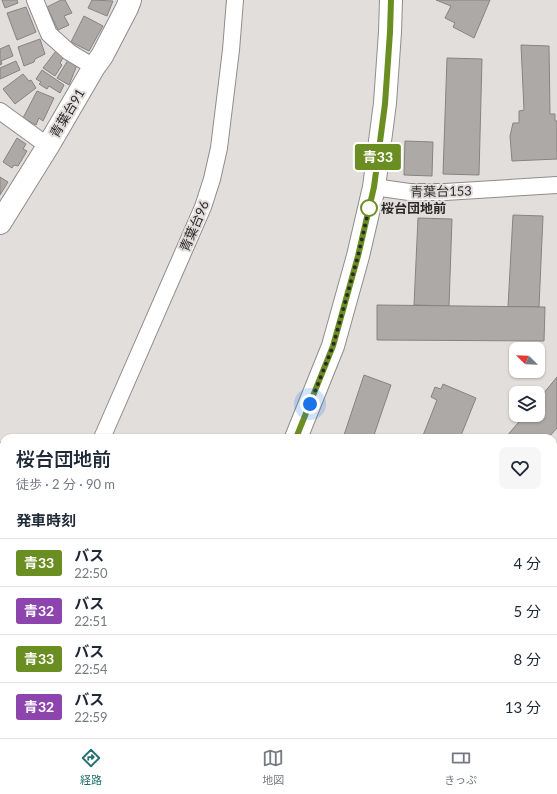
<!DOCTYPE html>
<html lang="ja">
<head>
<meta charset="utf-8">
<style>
	:root { --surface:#fff; --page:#f6f6f7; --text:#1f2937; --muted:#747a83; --line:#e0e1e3; --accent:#236e71 }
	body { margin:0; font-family:Lato,"Noto Sans JP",sans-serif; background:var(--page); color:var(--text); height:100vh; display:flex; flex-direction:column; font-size:15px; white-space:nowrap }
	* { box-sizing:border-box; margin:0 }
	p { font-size:13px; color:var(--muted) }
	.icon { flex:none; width:22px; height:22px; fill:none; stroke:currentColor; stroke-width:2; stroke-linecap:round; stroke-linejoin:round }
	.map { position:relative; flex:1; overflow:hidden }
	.panel { position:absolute; left:0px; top:434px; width:557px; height:304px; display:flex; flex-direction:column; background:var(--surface); border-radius:12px 12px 0 0; box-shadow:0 1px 3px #0004 }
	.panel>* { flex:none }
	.badge { padding:0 8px; border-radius:3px; font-size:14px; line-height:26px }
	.needle { width:26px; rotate:293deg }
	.tools { position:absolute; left:509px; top:342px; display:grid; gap:8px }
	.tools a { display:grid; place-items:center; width:36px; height:36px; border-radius:8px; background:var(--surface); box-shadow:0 1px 3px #0004; font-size:20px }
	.you { position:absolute; width:20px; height:20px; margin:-10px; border:3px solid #fff; border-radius:50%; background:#1a73e8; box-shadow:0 0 0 6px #1a73e833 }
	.map>.badge { position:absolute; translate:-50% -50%; box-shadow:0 0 0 2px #fff }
	h2 { padding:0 16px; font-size:15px; line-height:36px }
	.round { display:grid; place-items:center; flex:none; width:42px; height:42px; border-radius:8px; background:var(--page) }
	.headline { display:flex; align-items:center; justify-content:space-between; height:68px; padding:0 16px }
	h1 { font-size:19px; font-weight:600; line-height:30px }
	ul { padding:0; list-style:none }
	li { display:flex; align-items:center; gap:12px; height:48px; padding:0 16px; border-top:1px solid var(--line) }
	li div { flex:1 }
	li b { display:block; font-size:15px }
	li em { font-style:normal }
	li .badge { min-width:44px; font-weight:700; text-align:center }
	.tab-bar { display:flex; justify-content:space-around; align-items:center; height:56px; border-top:1px solid var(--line); background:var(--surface); font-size:11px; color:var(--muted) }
	.tab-bar a { display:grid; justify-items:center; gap:2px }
	.tab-bar .selected { color:var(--accent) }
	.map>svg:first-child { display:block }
</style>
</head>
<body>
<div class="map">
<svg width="557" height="738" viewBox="0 0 557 738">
	<rect width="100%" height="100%" fill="#e2dedb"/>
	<!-- green -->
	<path fill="#f9c4a5" d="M 0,466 L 4,467 L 4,734 L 132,734 L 130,738 L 0,738 Z"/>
	<!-- building -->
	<g fill="#ada9a6" stroke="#868380">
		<path d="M 2,0 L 17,0 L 18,3 L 5,8 Z"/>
		<path d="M 61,0 L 65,0 L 72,13 L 64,16 L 69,25 L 58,30 L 47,7 Z"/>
		<path d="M 92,0 L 113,1 L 107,16 L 88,8 Z"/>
		<path d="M 436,0 L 490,0 L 474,38 L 453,27 L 455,23 L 445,18 L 451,6 Z"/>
		<path d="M 26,7 L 36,32 L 17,40 L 7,13 Z"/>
		<path d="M 84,16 L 103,26 L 89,51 L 71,42 Z"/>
		<path d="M 40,39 L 45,54 L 35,59 L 34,62 L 24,66 L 18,47 Z"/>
		<path d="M 9,45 L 13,56 L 1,61 L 2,64 L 0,65 L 0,49 Z"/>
		<path d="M 521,45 L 549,46 L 550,114 L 555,114 L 555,121 L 557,121 L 557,159 L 512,161 L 510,136 L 513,123 L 519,123 L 519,111 L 524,110 Z"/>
		<path d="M 56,51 L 64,56 L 60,63 L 62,65 L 55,76 L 43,68 Z"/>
		<path d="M 447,58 L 482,59 L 479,175 L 443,174 Z"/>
		<path d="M 68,60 L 77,65 L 69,85 L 57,78 Z"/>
		<path d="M 16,61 L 20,70 L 0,79 L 0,68 Z"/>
		<path d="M 42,70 L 64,85 L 60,93 L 49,86 L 47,89 L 39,84 L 41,82 L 36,79 Z"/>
		<path d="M 23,74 L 29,81 L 31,80 L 36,88 L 15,104 L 3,89 Z"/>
		<path d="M 37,91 L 54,98 L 43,121 L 39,118 L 36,125 L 23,118 Z"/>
		<path d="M 17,138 L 26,144 L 23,149 L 27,151 L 18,166 L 14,165 L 12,168 L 3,162 Z"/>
		<path d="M 405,141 L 433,142 L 432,176 L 404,175 Z"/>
		<path d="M 0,177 L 8,182 L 0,195 Z"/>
		<path d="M 513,215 L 543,216 L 539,307 L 508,307 Z"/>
		<path d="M 418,218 L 452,219 L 449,306 L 414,305 Z"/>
		<path d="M 377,305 L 545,307 L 544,341 L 377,340 Z"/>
		<path d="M 364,375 L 391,385 L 373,438 L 343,438 Z"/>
		<path d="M 557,377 L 557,428 L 548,438 L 505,438 L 525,415 L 538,415 L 538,400 Z"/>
		<path d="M 443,384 L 476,398 L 460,438 L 422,438 L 437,400 L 431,397 L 435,387 L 441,389 Z"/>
		<path d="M 553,556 L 557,561 L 557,614 L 553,618 Z"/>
		<path d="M 553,695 L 557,699 L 557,711 L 553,714 Z"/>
		<path d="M 198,734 L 217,734 L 215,738 L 202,738 L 197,736 Z"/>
		<path d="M 227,734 L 247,734 L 245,738 L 225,738 Z"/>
		<path d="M 306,734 L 330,734 L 326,738 L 304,738 L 303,737 Z"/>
	</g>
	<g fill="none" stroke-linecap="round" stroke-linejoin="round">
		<!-- street casing -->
		<g stroke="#908c8a" stroke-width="18">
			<g id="street">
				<path d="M 35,0 L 49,34 L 69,52 L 94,67"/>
				<path d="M 0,111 L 48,146"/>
				<path d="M 374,187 L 409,192 L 445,192 L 557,185"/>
				<path d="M 102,438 L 203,207 L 212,179 L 219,148 L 231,50 L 235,0"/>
				<path d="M 0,451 L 4,452"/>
				<path d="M 553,470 L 557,467"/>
				<path d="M 553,521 L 557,526"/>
				<path d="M 553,651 L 557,647"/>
				<path d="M 293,734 L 294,738"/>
				<path d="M 461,738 L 465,734"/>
			</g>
		</g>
		<!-- secondary casing -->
		<g stroke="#908c8a" stroke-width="24">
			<g id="secondary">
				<path d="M 0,223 L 48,146 L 94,67 L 102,56 L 127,8 L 130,0"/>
				<path d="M 296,438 L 333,346 L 358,256 L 374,187 L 385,103 L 390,32 L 391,0"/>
				<path d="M 151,738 L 152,734"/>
			</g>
		</g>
		<!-- street -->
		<use href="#street" stroke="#fff" stroke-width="16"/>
		<!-- secondary -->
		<use href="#secondary" stroke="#fff" stroke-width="22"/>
	</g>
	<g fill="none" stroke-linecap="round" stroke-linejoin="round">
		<!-- line casing -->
		<g stroke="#fff" stroke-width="9">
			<path id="line" d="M 296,438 L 333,346 L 358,256 L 374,187 L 385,104 L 390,32 L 391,0"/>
		</g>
		<!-- line -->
		<use href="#line" stroke="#6b8e23" stroke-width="6"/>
		<!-- walk -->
		<path stroke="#2c2a29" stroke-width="4" stroke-dasharray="0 7.2" d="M 310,404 L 333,346 L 358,256 L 369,208"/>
	</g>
	<!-- markers -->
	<circle fill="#fff" stroke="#6b8e23" stroke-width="2" cx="369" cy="208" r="8"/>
	<g text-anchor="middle" stroke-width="4" stroke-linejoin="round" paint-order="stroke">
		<!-- street labels -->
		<g font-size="13" fill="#2c2a29" stroke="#e2dedb">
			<text transform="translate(67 113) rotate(-59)" y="5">青葉台91</text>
			<text transform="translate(441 191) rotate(-1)" y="5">青葉台153</text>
			<text transform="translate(194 226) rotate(-67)" y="5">青葉台96</text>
		</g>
		<!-- stop labels -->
		<g font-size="13" font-weight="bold" fill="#2c2a29" stroke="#e2dedb" text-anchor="start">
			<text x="381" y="213">桜台団地前</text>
		</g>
	</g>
</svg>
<div class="tools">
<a><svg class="needle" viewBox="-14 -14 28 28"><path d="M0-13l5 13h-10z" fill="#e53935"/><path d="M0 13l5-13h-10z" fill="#747a83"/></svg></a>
<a><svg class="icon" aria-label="layers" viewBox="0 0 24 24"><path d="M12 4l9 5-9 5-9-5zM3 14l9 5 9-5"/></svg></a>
</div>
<div class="you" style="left:310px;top:404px"></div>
<b class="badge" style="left:378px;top:157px;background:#6b8e23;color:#fff">青33</b>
<section class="panel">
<div class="headline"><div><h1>桜台団地前</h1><p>徒歩 · 2 分 · 90 m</p></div><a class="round"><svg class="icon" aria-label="heart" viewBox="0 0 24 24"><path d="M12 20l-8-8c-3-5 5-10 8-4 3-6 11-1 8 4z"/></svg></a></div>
<h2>発車時刻</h2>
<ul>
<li><span class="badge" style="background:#6b8e23;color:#fff">青33</span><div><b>バス</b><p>22:50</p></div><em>4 分</em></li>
<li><span class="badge" style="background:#8e44ad;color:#fff">青32</span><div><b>バス</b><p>22:51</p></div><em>5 分</em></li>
<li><span class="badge" style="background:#6b8e23;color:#fff">青33</span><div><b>バス</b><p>22:54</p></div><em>8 分</em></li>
<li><span class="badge" style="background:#8e44ad;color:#fff">青32</span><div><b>バス</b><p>22:59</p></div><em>13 分</em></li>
</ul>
</section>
</div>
<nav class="tab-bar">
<a class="selected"><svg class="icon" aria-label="directions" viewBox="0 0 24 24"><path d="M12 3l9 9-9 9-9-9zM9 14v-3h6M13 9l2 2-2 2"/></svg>経路</a>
<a><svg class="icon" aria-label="map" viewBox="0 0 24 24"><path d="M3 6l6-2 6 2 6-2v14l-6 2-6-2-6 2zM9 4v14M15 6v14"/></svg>地図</a>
<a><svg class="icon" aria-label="tickets" viewBox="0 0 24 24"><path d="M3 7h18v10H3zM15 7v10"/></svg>きっぷ</a>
</nav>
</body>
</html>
